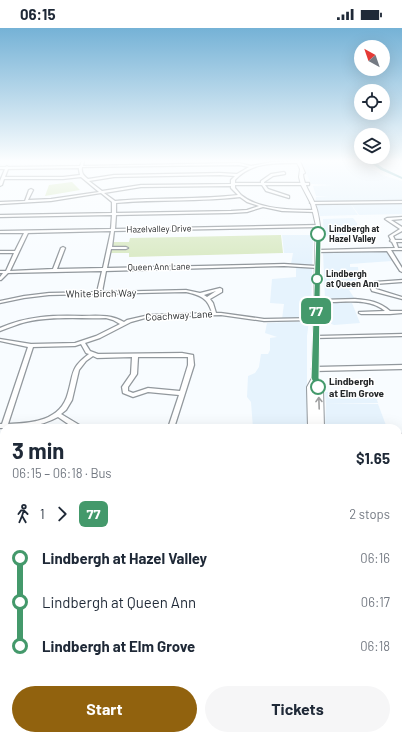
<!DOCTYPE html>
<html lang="en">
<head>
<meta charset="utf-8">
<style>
	:root { --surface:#fff; --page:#f6f6f7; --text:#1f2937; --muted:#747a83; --accent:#91620e }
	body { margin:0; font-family:Barlow,sans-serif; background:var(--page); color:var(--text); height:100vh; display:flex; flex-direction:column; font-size:15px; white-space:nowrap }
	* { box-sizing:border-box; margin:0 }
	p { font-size:13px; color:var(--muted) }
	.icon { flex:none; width:22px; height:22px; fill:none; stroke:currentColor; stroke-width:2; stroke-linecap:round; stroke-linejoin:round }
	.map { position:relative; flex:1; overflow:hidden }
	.details { position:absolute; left:0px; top:396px; width:402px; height:316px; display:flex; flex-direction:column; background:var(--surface); border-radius:12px 12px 0 0; box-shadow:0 4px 16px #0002 }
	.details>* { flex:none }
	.badge { padding:0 8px; border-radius:6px; font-size:14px; line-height:26px }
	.needle { width:26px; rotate:320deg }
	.fabs { position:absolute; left:354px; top:12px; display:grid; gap:8px }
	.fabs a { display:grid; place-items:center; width:36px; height:36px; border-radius:50%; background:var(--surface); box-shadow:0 4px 16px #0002; font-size:20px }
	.map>.badge { position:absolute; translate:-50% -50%; box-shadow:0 0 0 2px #fff }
	.legs { display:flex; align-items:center; gap:6px; height:44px; padding:0 12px; font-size:13px }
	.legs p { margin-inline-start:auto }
	.overview { display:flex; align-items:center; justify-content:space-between; height:68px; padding:0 12px }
	h1 { font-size:22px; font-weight:700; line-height:30px }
	.cta { display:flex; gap:8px; margin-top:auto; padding:8px 12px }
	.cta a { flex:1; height:46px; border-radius:24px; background:var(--accent); color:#fff; font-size:16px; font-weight:700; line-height:46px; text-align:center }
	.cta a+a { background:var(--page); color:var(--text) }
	ul { padding:0 12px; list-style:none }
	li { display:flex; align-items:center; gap:14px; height:44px; font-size:15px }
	li i { display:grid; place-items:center; width:6px; height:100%; margin:0 5px; background:currentColor }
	li i::after { content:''; width:10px; height:10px; margin:-5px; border:3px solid; border-radius:50%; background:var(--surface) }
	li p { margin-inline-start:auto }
	li:first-child i { background:linear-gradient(#0000 50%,currentColor 0) }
	li:last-child i { background:linear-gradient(currentColor 50%,#0000 0) }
	.status { display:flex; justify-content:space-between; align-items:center; height:28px; padding:0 20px; background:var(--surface); direction:ltr }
	.status svg { height:11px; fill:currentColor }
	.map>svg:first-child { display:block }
</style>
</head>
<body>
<div class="status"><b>06:15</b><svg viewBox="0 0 49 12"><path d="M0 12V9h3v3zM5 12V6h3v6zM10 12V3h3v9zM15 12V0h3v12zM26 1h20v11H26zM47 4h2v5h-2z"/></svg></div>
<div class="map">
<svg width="402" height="712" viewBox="0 0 402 712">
	<rect width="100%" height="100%" fill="#f8fcff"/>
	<!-- built -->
	<g fill="#e6f3fd">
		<path d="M 357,134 L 385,148 L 402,153 L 402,173 L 315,174 L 316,169 L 329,168 L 316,168 L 313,158 L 333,157 L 311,156 L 302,135 Z"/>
		<path d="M 402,174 L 402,186 L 359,187 L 351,176 Z"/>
		<path d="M 350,175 L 358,187 L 320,188 L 316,176 Z"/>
		<path d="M 353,190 L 357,195 L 358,207 L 324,208 L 323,191 Z"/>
		<path d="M 282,207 L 313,207 L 311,289 L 282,291 L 284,276 L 270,275 L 272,251 L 296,249 L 296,238 L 291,236 L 293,225 L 284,225 Z"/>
		<path d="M 386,223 L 392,233 L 350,236 L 350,239 L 358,239 L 360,255 L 354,255 L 357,261 L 349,262 L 355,271 L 325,271 L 323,224 Z"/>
		<path d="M 331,275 L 352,275 L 360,295 L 334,297 L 324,293 L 323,278 L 332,277 Z"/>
		<path d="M 309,293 L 307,308 L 307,395 L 302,400 L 253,400 L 251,374 L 247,369 L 248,348 L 255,345 L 259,339 L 261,326 L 268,326 L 270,322 L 270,310 L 277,309 L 265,305 L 267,295 Z"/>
		<path d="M 374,362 L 378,375 L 326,376 L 325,364 Z"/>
		<path d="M 326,376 L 378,376 L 387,400 L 325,400 Z"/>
		<path d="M 398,427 L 402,437 L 402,491 L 398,493 Z"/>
	</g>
	<!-- green -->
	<g fill="#daeac5">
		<path d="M 72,154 L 80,162 L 45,168 L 49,157 Z"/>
		<path d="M 281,207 L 283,225 L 129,229 L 129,225 L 109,225 L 111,214 L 129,214 L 130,210 Z"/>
	</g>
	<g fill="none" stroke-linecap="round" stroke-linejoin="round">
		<!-- stream-far1 -->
		<path stroke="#548690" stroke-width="1" d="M 398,504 L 402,500"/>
		<!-- stream -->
		<path stroke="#548690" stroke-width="1.5" d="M 0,620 L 4,619"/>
		<!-- river -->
		<path fill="#68aebb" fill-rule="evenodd" d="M 368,133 L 373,133 L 383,140 L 402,149 L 402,151 L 381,142 Z"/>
		<!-- minor casing -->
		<g stroke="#92989d" stroke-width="2.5">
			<g id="minor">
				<path d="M 82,133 L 84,133 L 83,138 L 239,135 L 251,138 L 272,134 L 299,133 L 298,135 C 275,135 251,134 235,152 L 235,155 L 261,155 L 261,153 L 271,146 L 284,144 L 285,145 L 285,146 L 273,148 L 264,154 L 264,155 L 309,155 L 309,157 L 265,157 L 268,161 L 289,168 L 289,170 L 266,163 L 262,157 L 235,157 L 235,160 C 237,162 239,165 241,167 C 259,182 292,182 315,182 L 317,183 L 316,184 L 282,183 L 263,179 L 247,184 L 231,185 L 116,187 L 115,201 L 318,197 L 319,197 L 319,199 L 114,203 L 112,219 L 126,219 L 128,220 L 126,221 L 111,221 L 107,240 L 284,236 L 317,238 L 318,238 L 318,240 L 284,238 L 106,243 L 102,264 L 186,262 L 200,265 L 220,260 L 222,261 L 222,264 L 210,271 L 213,275 L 216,285 L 221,285 L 264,291 L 316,290 L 318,291 L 316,292 L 264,293 L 221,287 L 149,289 L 131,294 L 100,310 L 85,315 L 90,323 L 98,326 L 182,325 L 193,327 L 194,337 L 174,400 L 168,400 L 179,367 L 148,364 L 133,369 L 123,365 L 122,359 L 131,346 L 132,329 L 97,330 L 93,328 L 86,333 L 79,342 L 72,372 L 66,382 L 61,386 L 81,398 L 82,400 L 74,400 L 58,389 C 40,399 20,400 0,400 L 0,396 L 2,396 L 28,319 L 0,313 L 0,311 L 31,316 L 75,315 L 96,308 L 120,296 L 113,292 L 106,290 C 80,291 52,288 26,294 C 17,296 9,300 0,303 L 0,300 C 26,288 53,287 82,288 C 97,288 110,286 124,294 L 127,292 L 149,287 L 212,285 C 208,270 200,267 186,264 L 49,267 L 24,270 L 0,275 L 0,273 L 24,268 L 49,265 L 97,264 L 102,243 L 8,245 L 1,252 L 0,252 L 0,249 L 3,245 L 0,245 L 0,243 L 6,243 L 14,225 L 0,225 L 0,223 L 15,223 L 24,205 L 0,205 L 0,203 L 111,201 L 112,187 L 0,189 L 0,187 L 112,185 L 112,174 L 101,165 L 51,173 L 0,176 L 0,174 L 25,173 L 29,162 L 31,161 L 33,162 L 28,172 L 51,171 L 99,164 L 81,149 L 63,151 L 4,151 L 2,157 L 0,158 L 0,153 L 5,141 L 0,141 L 0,139 L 6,139 L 7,138 L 8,139 L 80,138 ZM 239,137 L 249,139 L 237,146 L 220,145 L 114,147 L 88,151 C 84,148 81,145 82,139 ZM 79,140 L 79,142 L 80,147 L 63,149 L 5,149 L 8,141 ZM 220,147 L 235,148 L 231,152 L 231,156 L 141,157 L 102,163 L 89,153 L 114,149 ZM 231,158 L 231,160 L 238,167 C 197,172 156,169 115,173 L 104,165 L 141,159 ZM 240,169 L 247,174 L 259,178 L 247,182 L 231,183 L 116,185 L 116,175 C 157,171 199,174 240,169 ZM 111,203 L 103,240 L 57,241 L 65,220 L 63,219 L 61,220 L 53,241 L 10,243 L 28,205 ZM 216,263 L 207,269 L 204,267 ZM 81,316 L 86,325 L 89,326 C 70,340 74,345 68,365 C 61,393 32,395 8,396 L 33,319 L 75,318 ZM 138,329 L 188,329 L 188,337 L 180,363 L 148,360 L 133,365 L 128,363 L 128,359 L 137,346 Z"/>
				<path d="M 402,173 L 402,175 L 312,176 L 310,175 L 312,174 Z"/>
				<path d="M 402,189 L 402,191 L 391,192 L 402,199 L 402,203 L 393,208 L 395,212 L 402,212 L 402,214 L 396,214 L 398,220 L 402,220 L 402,222 L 391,222 L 402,240 L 402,244 L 400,243 L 387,223 L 318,224 L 316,223 L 318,222 L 395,220 L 392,214 L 390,213 L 391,212 L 389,208 L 400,201 L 385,191 L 387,190 Z"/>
				<path d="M 402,252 L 402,254 L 375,256 L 373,257 L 376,261 L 402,269 L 402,271 L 372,263 L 369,257 L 374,254 Z"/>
				<path d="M 355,271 C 369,272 380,274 390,283 L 402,283 L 402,285 L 390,286 L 361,286 L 359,285 L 359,284 L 385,283 C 370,270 348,274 329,274 C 324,275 318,275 314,273 L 316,272 Z"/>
				<path d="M 402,306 L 402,308 L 316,310 L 314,309 L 316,308 Z"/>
				<path d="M 402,337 L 402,341 L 315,343 L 312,341 L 315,339 Z"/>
				<path d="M 402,406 L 402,410 L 398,411 L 398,407 Z"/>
				<path d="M 4,441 L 4,447 L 0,448 L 0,442 Z"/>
				<rect x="0" y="497" width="4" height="6"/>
				<path d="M 4,567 L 4,575 L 0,576 L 0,568 Z"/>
				<rect x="398" y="658" width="4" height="10"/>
				<rect x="0" y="664" width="4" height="10"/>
				<path d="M 402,676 L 402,686 L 398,687 L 398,677 Z"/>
				<path d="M 41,708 L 51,708 L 50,712 L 40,712 Z"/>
				<path d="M 96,708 L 136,708 L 134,711 L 133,712 L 99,712 L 98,711 Z"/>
				<path d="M 265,708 L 299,708 L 299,712 L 268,712 L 267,711 Z"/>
			</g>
		</g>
		<!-- major casing -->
		<g stroke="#92989d" stroke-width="2">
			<g id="major">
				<path d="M 296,133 L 300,133 L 305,145 L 303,146 C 304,158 311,165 315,176 C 318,183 319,191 320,198 L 318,350 L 323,360 L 324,400 L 316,400 L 315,358 L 316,400 L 308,400 L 307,359 L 312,350 L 316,198 L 311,176 L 301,157 L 299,149 L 300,141 Z"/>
				<path d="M 398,703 L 400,704 L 402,712 L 390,712 L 390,708 L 398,708 Z"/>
				<path d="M 336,708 L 359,708 L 360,712 L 337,712 Z"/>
			</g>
		</g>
		<!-- minor -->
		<use href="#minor" fill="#fff" fill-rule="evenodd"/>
		<!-- major -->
		<use href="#major" fill="#fff" fill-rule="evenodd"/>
	</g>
	<!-- one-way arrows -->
	<defs><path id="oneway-shaft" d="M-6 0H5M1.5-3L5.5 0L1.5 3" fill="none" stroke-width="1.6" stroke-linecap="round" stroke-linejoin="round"/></defs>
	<use stroke="#9d9e9f" href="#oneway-shaft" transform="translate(319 375) rotate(-92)"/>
	<!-- sky -->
	<linearGradient id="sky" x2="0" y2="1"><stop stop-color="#75b2d6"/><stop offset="0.57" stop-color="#fcfeff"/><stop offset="1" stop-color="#fcfeff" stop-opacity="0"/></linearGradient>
	<rect width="402" height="233" fill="url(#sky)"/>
	<!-- line-1 -->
	<path fill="#44996b" stroke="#fff" d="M 316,205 L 321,206 L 319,350 L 322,359 L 318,361 L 316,361 L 311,350 Z"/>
	<!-- markers -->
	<g fill="#fff" stroke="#44996b" stroke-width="2">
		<circle cx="318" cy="206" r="7"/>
		<circle cx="317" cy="251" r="5"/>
		<circle cx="318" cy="359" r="7"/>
	</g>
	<g text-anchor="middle" stroke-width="3" stroke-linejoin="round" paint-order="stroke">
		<!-- far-street labels -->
		<g font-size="9" fill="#25282a" stroke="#fff">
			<text transform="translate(159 201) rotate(-1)" y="3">Hazelvalley Drive</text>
			<text transform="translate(159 239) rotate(-1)" y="3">Queen Ann Lane</text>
		</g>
		<!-- far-stop labels -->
		<g font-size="9" font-weight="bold" fill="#25282a" stroke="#fff" text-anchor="start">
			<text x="329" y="204">Lindbergh at<tspan x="329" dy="10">Hazel Valley</tspan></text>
			<text x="326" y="249">Lindbergh<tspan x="326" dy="10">at Queen Ann</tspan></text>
		</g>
		<!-- street labels -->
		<g font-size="10" fill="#25282a" stroke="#fff">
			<text transform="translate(101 265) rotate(-1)" y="4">White Birch Way</text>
			<text transform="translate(179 287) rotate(-3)" y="4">Coachway Lane</text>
		</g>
		<!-- stop labels -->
		<g font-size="10" font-weight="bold" fill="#25282a" stroke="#fff" text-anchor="start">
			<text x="329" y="357">Lindbergh<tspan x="329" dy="12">at Elm Grove</tspan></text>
		</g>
	</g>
</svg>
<div class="fabs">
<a><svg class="needle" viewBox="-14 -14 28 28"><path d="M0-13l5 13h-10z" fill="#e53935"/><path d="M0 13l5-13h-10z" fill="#747a83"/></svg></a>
<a><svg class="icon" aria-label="locate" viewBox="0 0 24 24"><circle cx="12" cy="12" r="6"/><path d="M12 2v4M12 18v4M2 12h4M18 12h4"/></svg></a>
<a><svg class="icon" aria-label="layers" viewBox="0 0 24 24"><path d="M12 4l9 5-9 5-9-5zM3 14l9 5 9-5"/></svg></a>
</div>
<b class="badge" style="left:316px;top:283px;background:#44996b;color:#fff">77</b>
<section class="details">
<div class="overview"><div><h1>3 min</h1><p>06:15 – 06:18 · Bus</p></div><b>$1.65</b></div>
<div class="legs"><svg class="icon" aria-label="walk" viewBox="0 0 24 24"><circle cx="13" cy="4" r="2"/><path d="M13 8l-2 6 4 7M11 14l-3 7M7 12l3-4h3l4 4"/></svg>1<svg class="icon" aria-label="forward" viewBox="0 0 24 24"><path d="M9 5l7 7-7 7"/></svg><b class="badge" style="background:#44996b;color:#fff">77</b><p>2 stops</p></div>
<ul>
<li><i style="color:#44996b"></i><b>Lindbergh at Hazel Valley</b><p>06:16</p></li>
<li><i style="color:#44996b"></i><span>Lindbergh at Queen Ann</span><p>06:17</p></li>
<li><i style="color:#44996b"></i><b>Lindbergh at Elm Grove</b><p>06:18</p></li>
</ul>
<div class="cta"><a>Start</a><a>Tickets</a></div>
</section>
</div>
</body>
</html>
